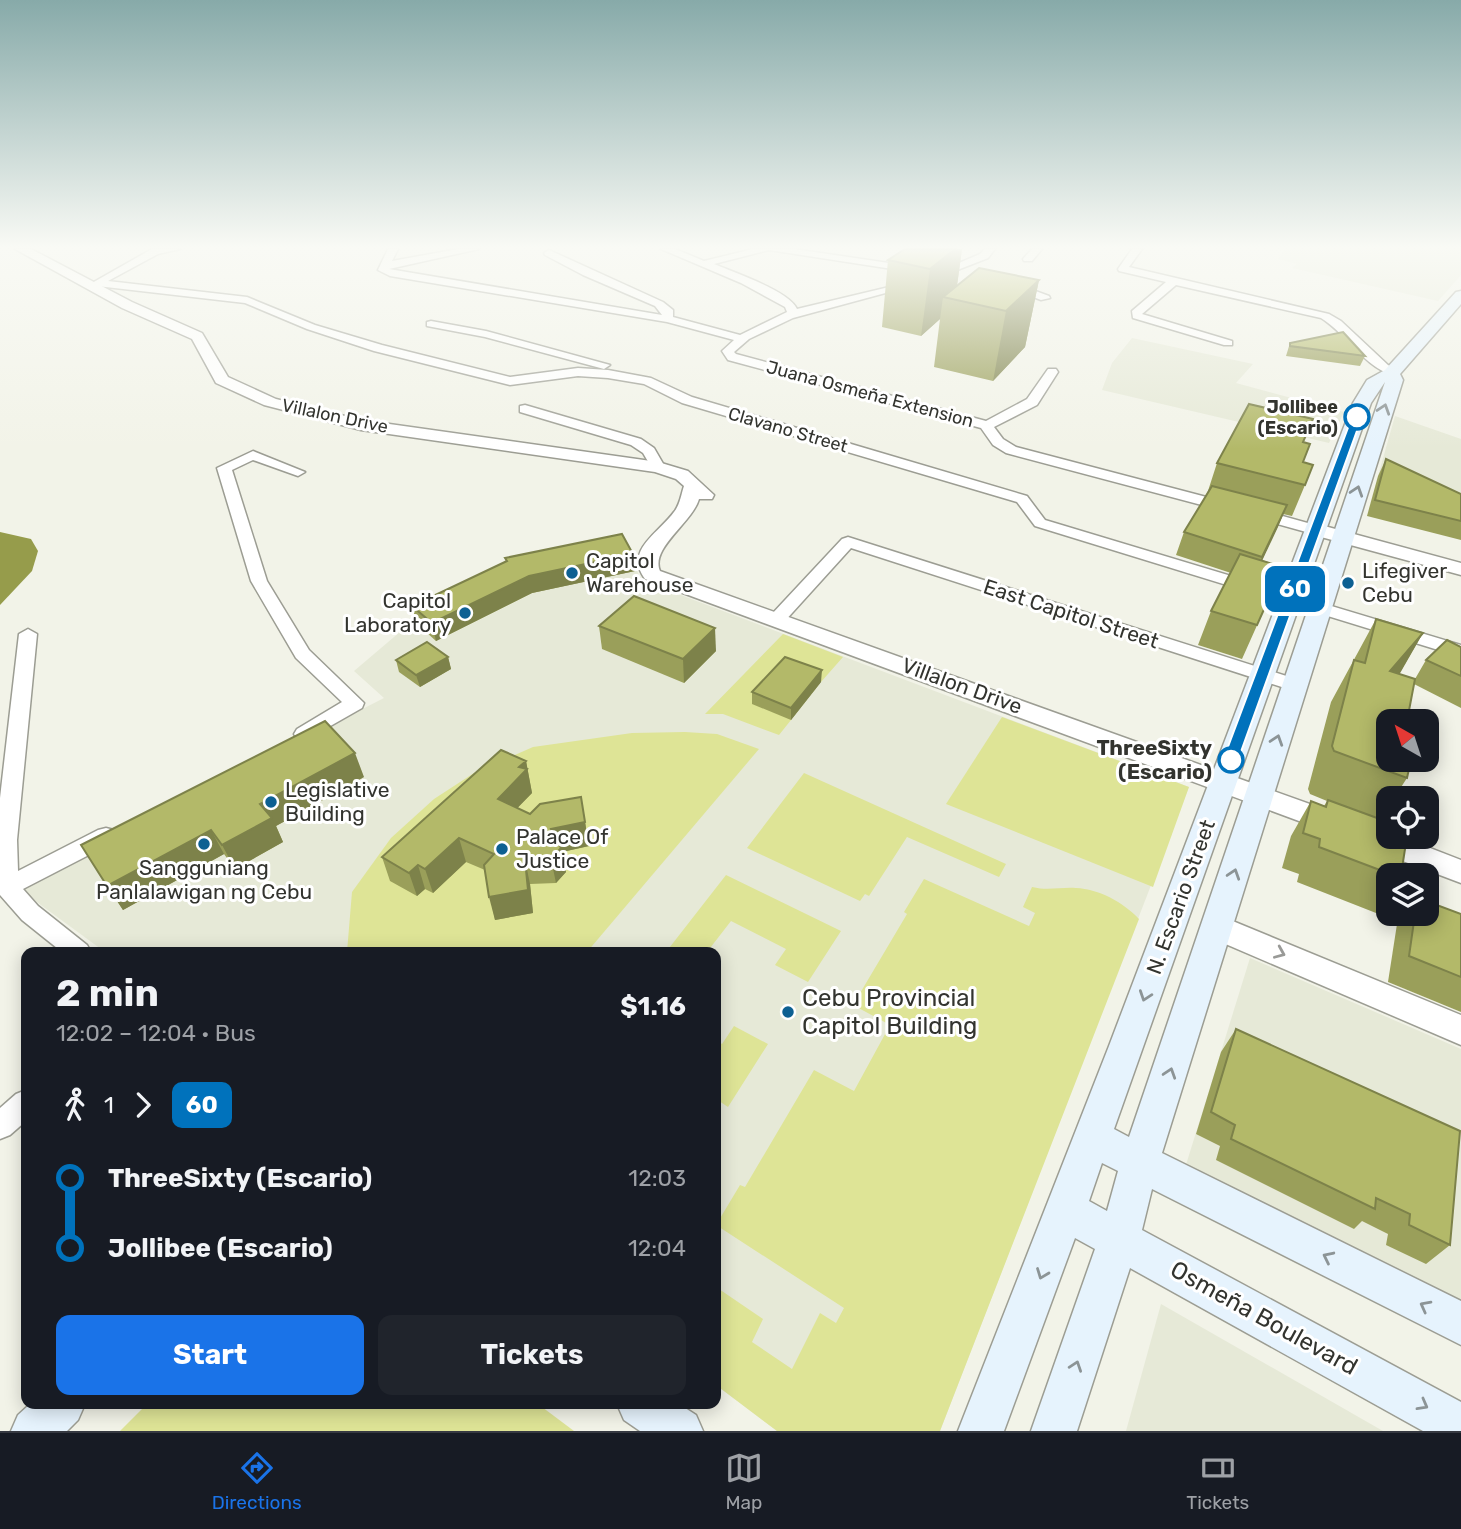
<!DOCTYPE html>
<html lang="en">
<head>
<meta charset="utf-8">
<style>
	:root { --surface:#171b24; --page:#20242c; --text:#f1f3f6; --muted:#9ea1a6; --line:#363941; --accent:#1a73e8 }
	body { margin:0; font-family:Rubik,sans-serif; background:var(--page); color:var(--text); height:100vh; display:flex; flex-direction:column; font-size:26px; white-space:nowrap }
	* { box-sizing:border-box; margin:0 }
	p { font-size:23px; color:var(--muted) }
	.icon { flex:none; width:38px; height:38px; fill:none; stroke:currentColor; stroke-width:2; stroke-linecap:round; stroke-linejoin:round }
	.map { position:relative; flex:1; overflow:hidden }
	.side { position:absolute; left:21px; top:947px; width:700px; height:462px; display:flex; flex-direction:column; background:var(--surface); border-radius:14px; box-shadow:0 4px 18px #0003 }
	.side>* { flex:none }
	.badge { padding:0 14px; border-radius:10px; font-size:24px; line-height:46px }
	.needle { width:46px; rotate:321deg }
	.controls { position:absolute; left:1376px; top:709px; display:grid; gap:14px }
	.controls a { display:grid; place-items:center; width:63px; height:63px; border-radius:14px; background:var(--surface); box-shadow:0 4px 18px #0003; font-size:35px }
	.map>.badge { position:absolute; translate:-50% -50%; box-shadow:0 0 0 4px #fff }
	.legs { display:flex; align-items:center; gap:10px; height:77px; padding:0 35px; font-size:23px }
	.legs p { margin-inline-start:auto }
	.head { display:flex; align-items:center; justify-content:space-between; height:119px; padding:0 35px }
	h1 { font-size:38px; font-weight:700; line-height:52px }
	.cta { display:flex; gap:14px; margin-top:auto; padding:14px 35px }
	.cta a { flex:1; height:80px; border-radius:14px; background:var(--accent); color:#fff; font-size:28px; font-weight:700; line-height:80px; text-align:center }
	.cta a+a { background:var(--page); color:var(--text) }
	ul { padding:0 35px; list-style:none }
	li { display:flex; align-items:center; gap:24px; height:70px; font-size:26px }
	li i { display:grid; place-items:center; width:10px; height:100%; margin:0 9px; background:currentColor }
	li i::after { content:''; width:18px; height:18px; margin:-9px; border:5px solid; border-radius:50%; background:var(--surface) }
	li p { margin-inline-start:auto }
	li:first-child i { background:linear-gradient(#0000 50%,currentColor 0) }
	li:last-child i { background:linear-gradient(currentColor 50%,#0000 0) }
	.tab-bar { display:flex; justify-content:space-around; align-items:center; height:98px; border-top:2px solid var(--line); background:var(--surface); font-size:19px; color:var(--muted) }
	.tab-bar a { display:grid; justify-items:center; gap:4px }
	.tab-bar .current { color:var(--accent) }
	.map>svg:first-child { display:block }
</style>
</head>
<body>
<div class="map">
<svg width="1461" height="1431" viewBox="0 0 1461 1431">
	<rect width="100%" height="100%" fill="#f2f3e8"/>
	<!-- built -->
	<g fill="#e6e9d7">
		<path d="M 1285,249 L 1461,249 L 1461,275 L 1438,301 L 1292,268 L 1297,264 L 1278,259 Z"/>
		<path d="M 1132,338 L 1253,364 L 1236,383 L 1344,412 L 1329,443 L 1102,390 L 1112,363 Z"/>
		<path d="M 1395,416 L 1461,439 L 1461,515 L 1378,476 Z"/>
		<path d="M 628,549 L 641,580 L 1189,787 L 940,1431 L 777,1431 L 716,1385 L 716,952 L 105,952 L 15,886 L 384,698 L 354,671 L 414,620 L 503,576 Z"/>
		<path d="M 1250,958 L 1461,1049 L 1461,1300 L 1185,1168 Z"/>
		<path d="M 1161,1304 L 1383,1431 L 1126,1431 Z"/>
	</g>
	<!-- green -->
	<g fill="#dee496">
		<path d="M 783,634 L 843,657 L 821,682 L 785,669 L 791,720 L 779,735 L 723,714 L 705,714 Z"/>
		<path d="M 1002,717 L 1189,787 L 1153,887 L 946,804 Z"/>
		<path d="M 685,732 L 717,734 L 759,749 L 587,952 L 347,952 L 352,892 L 391,838 L 434,799 L 474,773 L 533,747 L 632,733 Z"/>
		<path d="M 804,773 L 1006,864 L 999,877 L 907,837 L 869,896 L 865,894 L 860,901 L 747,848 Z"/>
		<path d="M 726,875 L 841,931 L 808,982 L 775,965 L 786,949 L 731,921 L 707,952 L 666,952 Z"/>
		<path d="M 924,879 L 1029,926 L 1035,913 L 1023,907 L 1032,887 C 1048,891 1060,887 1076,888 C 1099,889 1123,902 1139,919 L 940,1431 L 777,1431 L 716,1385 L 716,1287 L 763,1319 L 752,1342 L 792,1369 L 820,1313 L 836,1323 L 844,1308 L 716,1225 L 740,1185 L 745,1187 L 814,1070 L 854,1091 L 890,1025 L 853,1005 L 907,914 L 904,912 Z"/>
		<path d="M 734,1026 L 768,1044 L 728,1107 L 716,1099 L 716,1040 L 722,1044 Z"/>
		<path d="M 147,1404 L 538,1404 L 574,1431 L 120,1431 Z"/>
	</g>
	<!-- water -->
	<path fill="#969c4b" d="M 0,532 L 31,539 L 38,551 L 32,571 L 0,605 Z"/>
	<g fill="none" stroke-linecap="round" stroke-linejoin="round">
		<!-- minor casing -->
		<g stroke="#9c9d93" stroke-width="3">
			<g id="minor">
				<path d="M 152,249 L 180,249 L 158,254 L 108,281 L 247,297 L 315,325 L 382,345 L 510,377 L 578,368 L 608,370 L 651,378 L 692,397 L 1027,496 L 1045,520 L 1461,645 L 1461,657 L 1035,526 L 1017,502 L 682,403 L 644,384 L 608,378 L 578,376 L 510,385 L 374,351 L 307,329 L 245,303 L 97,286 L 92,283 Z"/>
				<path d="M 388,249 L 398,249 L 392,261 L 458,249 L 479,249 L 389,269 L 662,315 L 655,306 L 583,275 L 545,255 L 544,253 L 549,250 L 663,302 L 673,310 L 673,317 L 740,335 L 787,312 L 785,307 L 741,283 L 661,249 L 675,249 L 704,261 L 753,249 L 794,249 L 916,267 L 916,271 L 912,272 L 769,250 L 714,264 C 733,272 789,291 797,309 L 910,282 L 915,285 L 793,318 L 749,339 L 734,352 L 736,354 L 986,421 L 1027,399 L 1048,369 L 1056,369 L 1058,372 L 1037,405 L 994,427 L 1003,439 L 1016,447 L 1233,504 L 1236,507 L 1228,512 L 1006,453 L 993,445 L 981,428 L 728,360 L 722,351 L 734,340 L 667,322 L 390,276 L 378,270 Z"/>
				<path d="M 985,249 L 995,249 L 988,258 L 942,276 L 933,274 L 980,254 Z"/>
				<path d="M 1032,249 L 1042,249 L 1032,261 L 1024,261 L 1023,259 Z"/>
				<path d="M 1132,249 L 1142,249 L 1129,267 L 1329,314 L 1341,321 L 1388,365 L 1399,371 L 1393,375 C 1364,367 1347,334 1321,318 L 1176,285 L 1142,314 L 1232,341 L 1232,345 L 1224,345 L 1133,318 L 1132,311 L 1166,282 L 1119,271 L 1118,269 Z"/>
				<path d="M 1011,282 L 1049,296 L 1050,298 L 1041,300 L 1007,287 L 1007,283 Z"/>
				<path d="M 431,321 L 486,331 L 610,365 L 604,369 L 485,337 L 427,326 L 427,322 Z"/>
				<path d="M 525,405 L 641,439 L 654,448 L 665,467 L 658,471 L 653,470 L 643,453 L 631,445 L 520,412 L 520,406 Z"/>
				<path d="M 253,451 L 305,472 L 298,476 L 253,460 L 232,470 L 267,581 L 309,650 L 364,703 L 362,708 L 304,741 L 297,739 L 294,734 L 297,729 L 342,702 L 296,658 L 251,581 L 217,468 Z"/>
				<path d="M 1257,509 L 1322,527 L 1325,530 L 1317,535 L 1252,517 L 1249,514 Z"/>
				<path d="M 848,537 L 1302,681 L 1304,685 L 1302,689 L 1288,689 L 851,548 L 783,623 L 771,623 L 768,619 L 771,615 L 842,539 Z"/>
				<path d="M 28,629 L 37,634 L 17,840 L 18,871 L 98,830 L 106,828 L 114,830 L 117,836 L 114,842 L 23,889 L 38,906 L 87,945 L 91,952 L 62,952 L 22,920 L 0,895 L 0,798 L 19,634 Z"/>
				<path d="M 26,1090 L 26,1121 L 10,1135 L 0,1139 L 0,1108 L 16,1094 Z"/>
			</g>
		</g>
		<!-- tertiary casing -->
		<g stroke="#9c9d93" stroke-width="3">
			<g id="tertiary">
				<path d="M 15,249 L 31,249 L 132,302 L 202,333 L 228,377 L 276,399 L 361,420 L 658,462 L 688,471 L 714,495 L 712,499 L 699,499 C 692,523 650,548 660,571 L 1346,817 L 1350,824 L 1346,831 L 1336,834 L 1326,831 L 645,579 C 624,550 658,534 674,512 C 680,505 681,495 684,486 L 676,479 L 655,472 L 361,430 L 264,405 L 216,383 L 192,339 L 122,308 Z"/>
				<path d="M 1317,524 L 1461,563 L 1461,575 L 1310,534 L 1307,530 L 1310,526 Z"/>
				<path d="M 1373,827 L 1388,832 L 1388,836 L 1399,836 L 1461,860 L 1461,883 L 1363,846 L 1359,838 L 1363,830 Z"/>
				<path d="M 1218,915 L 1461,1015 L 1461,1045 L 1207,936 L 1203,927 L 1207,918 Z"/>
			</g>
		</g>
		<!-- secondary casing -->
		<g stroke="#9c9d93" stroke-width="3">
			<g id="secondary">
				<path d="M 1461,291 L 1461,304 L 1400,374 L 1403,380 L 1162,1153 L 1461,1301 L 1461,1345 L 1152,1189 L 1142,1230 L 1461,1402 L 1461,1431 L 1423,1431 L 1130,1268 L 1077,1431 L 1031,1431 L 1095,1249 L 1075,1238 L 1004,1431 L 958,1431 L 1109,1046 L 1353,403 L 1367,380 L 1385,370 L 1456,292 ZM 1385,382 L 1129,1137 L 1114,1129 L 1371,403 ZM 1102,1163 L 1118,1171 L 1107,1211 L 1089,1201 Z"/>
				<path d="M 30,1404 L 85,1404 L 78,1420 L 67,1431 L 11,1431 L 18,1415 Z"/>
				<path d="M 617,1404 L 679,1404 L 696,1415 L 703,1431 L 640,1431 L 624,1420 Z"/>
			</g>
		</g>
		<!-- minor -->
		<use href="#minor" fill="#fff" fill-rule="evenodd"/>
		<!-- tertiary -->
		<use href="#tertiary" fill="#fff" fill-rule="evenodd"/>
		<!-- secondary -->
		<use href="#secondary" fill="#e6f3fd" fill-rule="evenodd"/>
	</g>
	<!-- wall -->
	<g fill="#9a9f5a">
		<path d="M 905,249 L 962,249 L 957,286 L 1039,280 L 1025,347 L 993,381 L 934,367 L 940,319 L 921,336 L 882,327 L 888,260 Z"/>
		<path d="M 1290,343 L 1365,356 L 1360,366 L 1286,356 Z"/>
		<path d="M 1304,442 L 1303,462 L 1305,485 L 1292,516 L 1283,514 L 1262,560 L 1283,567 L 1242,659 L 1198,645 L 1211,611 L 1231,573 L 1176,555 L 1184,532 L 1207,494 L 1217,463 Z"/>
		<path d="M 1386,459 L 1461,494 L 1461,540 L 1367,516 L 1378,476 Z"/>
		<path d="M 505,558 L 635,571 L 532,593 L 436,641 L 416,623 L 412,606 L 506,562 Z"/>
		<path d="M 1376,619 L 1423,633 L 1399,674 L 1415,679 L 1426,660 L 1461,647 L 1461,708 L 1414,684 L 1388,721 L 1407,778 L 1394,798 L 1388,798 L 1388,808 L 1380,819 L 1401,875 L 1388,875 L 1388,896 L 1376,913 L 1297,882 L 1299,874 L 1282,868 L 1291,836 L 1311,801 L 1324,806 L 1327,801 L 1310,794 L 1308,789 L 1331,702 Z"/>
		<path d="M 599,626 L 716,651 L 684,683 L 602,649 Z"/>
		<path d="M 448,657 L 451,669 L 420,687 L 399,672 L 396,660 Z"/>
		<path d="M 821,682 L 791,720 L 752,704 L 752,692 Z"/>
		<path d="M 526,761 L 532,793 L 517,808 L 530,814 L 581,797 L 589,846 L 562,852 L 566,872 L 556,883 L 530,884 L 533,913 L 495,920 L 485,870 L 466,862 L 433,893 L 425,889 L 417,896 L 390,881 L 382,857 Z"/>
		<path d="M 364,777 L 276,826 L 283,842 L 235,869 L 224,854 L 123,910 L 81,845 Z"/>
		<path d="M 1405,914 L 1461,914 L 1461,1012 L 1388,982 L 1397,924 Z"/>
		<path d="M 1236,1029 L 1450,1245 L 1426,1264 L 1386,1245 L 1388,1234 L 1362,1221 L 1354,1229 L 1216,1160 L 1220,1146 L 1196,1134 L 1221,1052 Z"/>
	</g>
	<!-- shaded-wall -->
	<g fill="#7d824a">
		<path d="M 955,249 L 962,249 L 955,300 L 943,297 L 940,319 L 921,336 L 930,269 Z"/>
		<path d="M 1039,280 L 1025,347 L 993,381 L 1006,311 Z"/>
		<path d="M 1287,505 L 1278,527 L 1253,580 L 1262,557 Z"/>
		<path d="M 633,554 L 635,571 L 532,593 L 436,641 L 432,623 L 529,576 Z"/>
		<path d="M 715,628 L 716,651 L 684,683 L 683,659 Z"/>
		<path d="M 1423,633 L 1399,675 L 1390,671 Z"/>
		<path d="M 448,657 L 451,669 L 420,687 L 416,675 Z"/>
		<path d="M 822,670 L 821,682 L 791,720 L 791,708 Z"/>
		<path d="M 355,753 L 364,777 L 276,826 L 283,842 L 235,869 L 222,845 L 260,804 Z"/>
		<path d="M 526,761 L 532,793 L 503,823 L 498,799 L 519,767 Z"/>
		<path d="M 585,822 L 589,846 L 562,852 L 566,872 L 556,883 L 551,859 L 551,829 Z"/>
		<path d="M 211,830 L 224,854 L 123,910 L 107,886 Z"/>
		<path d="M 459,838 L 466,862 L 433,893 L 425,869 Z"/>
		<path d="M 525,860 L 530,884 L 533,913 L 495,920 L 489,897 Z"/>
		<path d="M 418,865 L 425,889 L 417,896 L 409,873 Z"/>
	</g>
	<!-- building -->
	<g fill="#b3b969" stroke="#7d824a" stroke-width="2">
		<path d="M 905,249 L 955,249 L 930,269 L 888,260 Z"/>
		<path d="M 979,268 L 1039,280 L 1006,311 L 943,297 Z"/>
		<path d="M 1343,332 L 1365,356 L 1290,346 L 1290,343 Z"/>
		<path d="M 1249,404 L 1313,419 L 1303,442 L 1310,444 L 1303,462 L 1313,465 L 1305,485 L 1217,463 Z"/>
		<path d="M 1386,459 L 1461,494 L 1461,521 L 1375,500 Z"/>
		<path d="M 1212,486 L 1287,505 L 1262,557 L 1184,532 Z"/>
		<path d="M 622,534 L 633,554 L 529,576 L 432,623 L 412,606 L 507,561 L 505,558 Z"/>
		<path d="M 1240,554 L 1283,567 L 1257,625 L 1211,611 Z"/>
		<path d="M 634,596 L 715,628 L 683,659 L 599,626 Z"/>
		<path d="M 1376,619 L 1423,633 L 1390,671 L 1415,679 L 1407,721 L 1388,721 L 1388,760 L 1411,760 L 1407,778 L 1334,751 L 1332,746 L 1354,660 L 1365,663 Z"/>
		<path d="M 1447,640 L 1461,647 L 1461,676 L 1426,660 Z"/>
		<path d="M 427,642 L 448,657 L 416,675 L 396,660 Z"/>
		<path d="M 785,657 L 822,670 L 791,708 L 752,692 Z"/>
		<path d="M 325,721 L 355,753 L 260,804 L 272,818 L 222,845 L 211,830 L 107,886 L 81,845 Z"/>
		<path d="M 501,750 L 526,761 L 519,767 L 527,769 L 498,799 L 530,814 L 540,804 L 581,797 L 585,822 L 551,829 L 561,848 L 551,859 L 525,860 L 528,890 L 489,897 L 484,865 L 494,854 L 459,838 L 425,869 L 418,865 L 409,873 L 382,857 Z"/>
		<path d="M 1328,800 L 1388,822 L 1388,836 L 1407,836 L 1401,875 L 1393,875 L 1319,847 L 1320,839 L 1303,833 L 1311,801 L 1326,807 Z"/>
		<path d="M 1426,901 L 1461,914 L 1461,977 L 1409,956 L 1415,914 L 1426,914 Z"/>
		<path d="M 1236,1029 L 1460,1131 L 1450,1245 L 1409,1225 L 1410,1214 L 1376,1198 L 1375,1209 L 1231,1139 L 1235,1125 L 1211,1112 Z"/>
	</g>
	<!-- one-way arrows -->
	<defs><path id="oneway-chevron" d="M-2-3.5L2.5 0L-2 3.5" fill="none" stroke-width="1.6" stroke-linecap="round" stroke-linejoin="round" transform="scale(1.75)"/></defs>
	<g stroke="#8c9496">
		<use href="#oneway-chevron" transform="translate(1384 409) rotate(-72)"/>
		<use href="#oneway-chevron" transform="translate(1357 491) rotate(-72)"/>
		<use href="#oneway-chevron" transform="translate(1277 740) rotate(-72)"/>
		<use href="#oneway-chevron" transform="translate(1234 874) rotate(-72)"/>
		<use href="#oneway-chevron" transform="translate(1145 996) rotate(109)"/>
		<use href="#oneway-chevron" transform="translate(1170 1073) rotate(-72)"/>
		<use href="#oneway-chevron" transform="translate(1328 1257) rotate(-154)"/>
		<use href="#oneway-chevron" transform="translate(1042 1274) rotate(111)"/>
		<use href="#oneway-chevron" transform="translate(1425 1306) rotate(-152)"/>
		<use href="#oneway-chevron" transform="translate(1076 1366) rotate(-71)"/>
		<use href="#oneway-chevron" transform="translate(1423 1405) rotate(29)"/>
	</g>
	<use stroke="#999a97" href="#oneway-chevron" transform="translate(1280 953) rotate(23)"/>
	<!-- sky -->
	<linearGradient id="sky" x2="0" y2="1"><stop stop-color="#87aaa9"/><stop offset="0.55" stop-color="#f9faf5"/><stop offset="1" stop-color="#f9faf5" stop-opacity="0"/></linearGradient>
	<rect width="1461" height="449" fill="url(#sky)"/>
	<!-- line-1 -->
	<path fill="#0072bc" stroke="#fff" stroke-width="2" d="M 1357,415 L 1362,417 L 1238,760 L 1236,764 L 1226,764 L 1223,760 L 1352,417 Z"/>
	<!-- markers -->
	<g fill="#fff" stroke="#0072bc" stroke-width="3.5">
		<circle cx="1357" cy="417" r="12"/>
		<circle cx="1231" cy="760" r="12"/>
	</g>
	<g fill="#0d6092" stroke="#fff" stroke-width="2.5">
		<circle cx="572" cy="573" r="7"/>
		<circle cx="1348" cy="583" r="7"/>
		<circle cx="465" cy="613" r="7"/>
		<circle cx="271" cy="802" r="7"/>
		<circle cx="204" cy="844" r="7"/>
		<circle cx="502" cy="849" r="7"/>
		<circle cx="788" cy="1012" r="7"/>
	</g>
	<g text-anchor="middle" stroke-width="6" stroke-linejoin="round" paint-order="stroke">
		<!-- far-street labels -->
		<g font-size="18" fill="#33342f" stroke="#fff">
			<text transform="translate(870 394) rotate(15)" y="6">Juana Osmeña Extension</text>
			<text transform="translate(335 416) rotate(12)" y="6">Villalon Drive</text>
			<text transform="translate(788 430) rotate(16)" y="6">Clavano Street</text>
		</g>
		<!-- far-stop labels -->
		<g font-size="18" font-weight="bold" fill="#33342f" stroke="#fff" text-anchor="end">
			<text x="1338" y="413">Jollibee<tspan x="1338" dy="21">(Escario)</tspan></text>
		</g>
		<!-- poi labels -->
		<g font-size="21" fill="#33342f" stroke="#fff" text-anchor="start">
			<text x="586" y="568">Capitol<tspan x="586" dy="24">Warehouse</tspan></text>
			<text x="1362" y="578">Lifegiver<tspan x="1362" dy="24">Cebu</tspan></text>
			<text x="451" y="608" text-anchor="end">Capitol<tspan x="451" dy="24">Laboratory</tspan></text>
			<text x="285" y="797">Legislative<tspan x="285" dy="24">Building</tspan></text>
			<text x="516" y="844">Palace Of<tspan x="516" dy="24">Justice</tspan></text>
			<text x="204" y="875" text-anchor="middle">Sangguniang<tspan x="204" dy="24">Panlalawigan ng Cebu</tspan></text>
		</g>
		<!-- street labels -->
		<g font-size="21" fill="#33342f" stroke="#fff">
			<text transform="translate(1071 614) rotate(18)" y="7">East Capitol Street</text>
			<text transform="translate(962 686) rotate(20)" y="7">Villalon Drive</text>
			<text transform="translate(1181 897) rotate(-70)" y="7">N. Escario Street</text>
		</g>
		<!-- stop labels -->
		<g font-size="21" font-weight="bold" fill="#33342f" stroke="#fff" text-anchor="end">
			<text x="1212" y="755">ThreeSixty<tspan x="1212" dy="24">(Escario)</tspan></text>
		</g>
		<!-- near-poi labels -->
		<g font-size="24" fill="#33342f" stroke="#fff" text-anchor="start">
			<text x="802" y="1006">Cebu Provincial<tspan x="802" dy="28">Capitol Building</tspan></text>
		</g>
		<!-- near-street labels -->
		<g font-size="24" fill="#33342f" stroke="#fff">
			<text transform="translate(1264 1318) rotate(29)" y="8">Osmeña Boulevard</text>
		</g>
	</g>
</svg>
<div class="controls">
<a><svg class="needle" viewBox="-14 -14 28 28"><path d="M0-13l5 13h-10z" fill="#e53935"/><path d="M0 13l5-13h-10z" fill="#9ea1a6"/></svg></a>
<a><svg class="icon" aria-label="locate" viewBox="0 0 24 24"><circle cx="12" cy="12" r="6"/><path d="M12 2v4M12 18v4M2 12h4M18 12h4"/></svg></a>
<a><svg class="icon" aria-label="layers" viewBox="0 0 24 24"><path d="M12 4l9 5-9 5-9-5zM3 14l9 5 9-5"/></svg></a>
</div>
<b class="badge" style="left:1295px;top:589px;background:#0072bc;color:#fff">60</b>
<section class="side">
<div class="head"><div><h1>2 min</h1><p>12:02 – 12:04 · Bus</p></div><b>$1.16</b></div>
<div class="legs"><svg class="icon" aria-label="walk" viewBox="0 0 24 24"><circle cx="13" cy="4" r="2"/><path d="M13 8l-2 6 4 7M11 14l-3 7M7 12l3-4h3l4 4"/></svg>1<svg class="icon" aria-label="forward" viewBox="0 0 24 24"><path d="M9 5l7 7-7 7"/></svg><b class="badge" style="background:#0072bc;color:#fff">60</b></div>
<ul>
<li><i style="color:#0072bc"></i><b>ThreeSixty (Escario)</b><p>12:03</p></li>
<li><i style="color:#0072bc"></i><b>Jollibee (Escario)</b><p>12:04</p></li>
</ul>
<div class="cta"><a>Start</a><a>Tickets</a></div>
</section>
</div>
<nav class="tab-bar">
<a class="current"><svg class="icon" aria-label="directions" viewBox="0 0 24 24"><path d="M12 3l9 9-9 9-9-9zM9 14v-3h6M13 9l2 2-2 2"/></svg>Directions</a>
<a><svg class="icon" aria-label="map" viewBox="0 0 24 24"><path d="M3 6l6-2 6 2 6-2v14l-6 2-6-2-6 2zM9 4v14M15 6v14"/></svg>Map</a>
<a><svg class="icon" aria-label="tickets" viewBox="0 0 24 24"><path d="M3 7h18v10H3zM15 7v10"/></svg>Tickets</a>
</nav>
</body>
</html>
